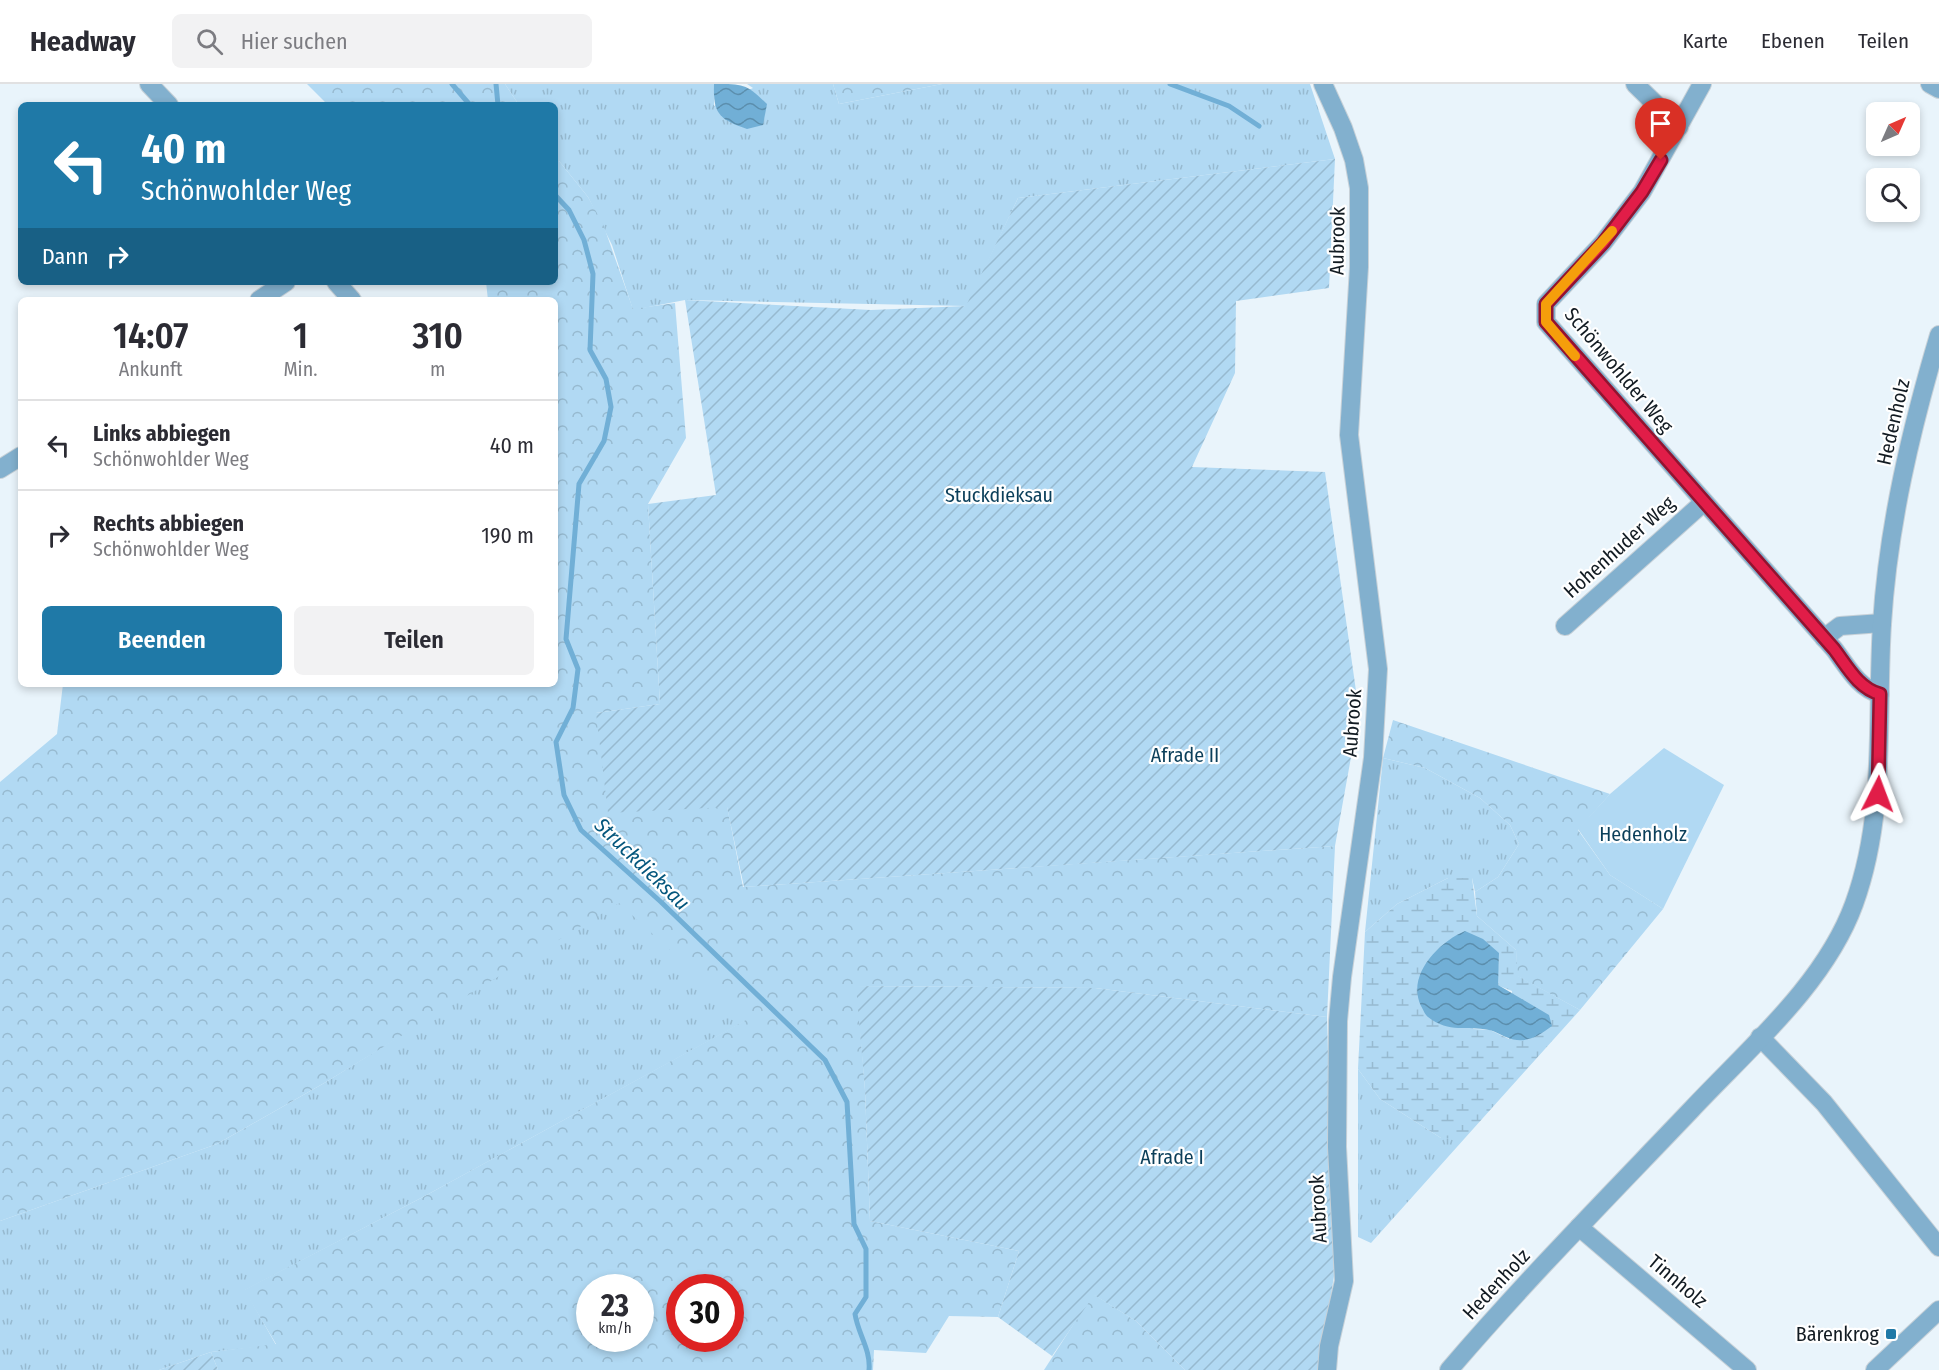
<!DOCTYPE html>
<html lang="de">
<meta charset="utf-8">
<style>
:root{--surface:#fff;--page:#f2f2f3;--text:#2b2b33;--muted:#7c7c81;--line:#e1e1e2;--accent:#1f79a7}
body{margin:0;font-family:"Fira Sans Condensed",sans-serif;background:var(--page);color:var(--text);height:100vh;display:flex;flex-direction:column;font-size:22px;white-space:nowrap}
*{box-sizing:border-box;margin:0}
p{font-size:20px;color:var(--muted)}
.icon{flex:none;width:33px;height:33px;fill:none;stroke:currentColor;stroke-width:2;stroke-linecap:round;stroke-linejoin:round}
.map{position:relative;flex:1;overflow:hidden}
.panel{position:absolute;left:18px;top:213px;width:540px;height:390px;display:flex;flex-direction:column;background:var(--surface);border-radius:9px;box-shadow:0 3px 9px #0003}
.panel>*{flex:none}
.top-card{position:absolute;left:18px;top:18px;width:540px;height:183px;border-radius:9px;box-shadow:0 3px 9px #0003;background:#1f79a7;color:#fff;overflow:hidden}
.needle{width:39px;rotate:45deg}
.fabs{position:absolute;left:1866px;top:18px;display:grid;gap:12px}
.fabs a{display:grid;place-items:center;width:54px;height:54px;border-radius:9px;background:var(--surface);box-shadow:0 3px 9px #0003;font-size:30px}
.speed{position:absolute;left:576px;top:1190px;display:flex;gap:12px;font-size:30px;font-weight:700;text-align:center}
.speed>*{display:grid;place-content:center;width:78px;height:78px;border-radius:50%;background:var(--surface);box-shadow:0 3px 9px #0003;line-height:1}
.speed small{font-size:15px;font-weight:400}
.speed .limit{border:9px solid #d22;background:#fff;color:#111}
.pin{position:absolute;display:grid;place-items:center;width:51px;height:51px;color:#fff;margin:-62px -26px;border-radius:50% 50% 50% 0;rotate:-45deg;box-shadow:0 0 6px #0007}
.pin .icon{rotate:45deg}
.me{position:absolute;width:66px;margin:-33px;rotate:3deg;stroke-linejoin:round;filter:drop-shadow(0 0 4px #0008)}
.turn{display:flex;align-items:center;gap:21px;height:126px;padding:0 24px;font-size:27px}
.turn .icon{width:78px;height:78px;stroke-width:2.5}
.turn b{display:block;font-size:42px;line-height:51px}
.then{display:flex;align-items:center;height:57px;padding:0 24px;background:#0003;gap:12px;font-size:22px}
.eta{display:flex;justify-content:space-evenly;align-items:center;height:102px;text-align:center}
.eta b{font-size:36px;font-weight:600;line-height:42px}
.button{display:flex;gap:12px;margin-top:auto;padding:12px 24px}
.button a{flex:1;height:69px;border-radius:9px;background:var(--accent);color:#fff;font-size:24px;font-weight:600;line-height:69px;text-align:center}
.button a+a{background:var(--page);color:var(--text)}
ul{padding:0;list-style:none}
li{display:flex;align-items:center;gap:18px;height:90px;padding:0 24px;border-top:2px solid var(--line)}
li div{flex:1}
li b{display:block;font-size:22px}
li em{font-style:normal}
header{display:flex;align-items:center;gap:36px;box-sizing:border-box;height:84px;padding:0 30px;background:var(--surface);border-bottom:2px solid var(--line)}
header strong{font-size:28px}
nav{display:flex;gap:33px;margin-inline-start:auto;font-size:21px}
.search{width:420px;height:54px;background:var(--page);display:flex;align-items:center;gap:15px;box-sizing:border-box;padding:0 21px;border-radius:9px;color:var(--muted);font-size:22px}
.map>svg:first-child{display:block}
.grass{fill:url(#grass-tufts)}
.forest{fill:url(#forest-crowns);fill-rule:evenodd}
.wetland{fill:url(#wetland-marsh);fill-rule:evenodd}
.park{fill:#b1d9f3}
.garden{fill:url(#garden-furrows)}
.water{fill:url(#water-waves)}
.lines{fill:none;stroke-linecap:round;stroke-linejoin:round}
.stream{stroke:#71afd6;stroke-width:5}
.street-casing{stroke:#c7d1d8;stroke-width:20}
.street{stroke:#82b0ce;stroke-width:18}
.route-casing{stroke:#92132f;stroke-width:15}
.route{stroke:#e11d48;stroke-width:10}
.slow{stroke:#f59e0b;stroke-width:10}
.poi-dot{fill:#1f79a7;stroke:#fff;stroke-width:2}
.labels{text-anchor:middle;stroke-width:4.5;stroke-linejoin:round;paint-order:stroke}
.street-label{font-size:20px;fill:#121b22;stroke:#fff}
.park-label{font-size:20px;fill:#0b3f5a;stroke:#fff}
.poi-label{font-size:20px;fill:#121b22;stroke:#fff;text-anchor:end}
.water-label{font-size:21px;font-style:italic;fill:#05577d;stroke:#fff}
</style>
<header>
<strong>Headway</strong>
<div class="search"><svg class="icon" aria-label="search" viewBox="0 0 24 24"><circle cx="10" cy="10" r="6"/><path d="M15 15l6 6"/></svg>Hier suchen</div>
<nav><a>Karte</a><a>Ebenen</a><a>Teilen</a></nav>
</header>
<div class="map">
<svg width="1939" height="1286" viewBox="0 0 1939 1286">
<defs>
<pattern id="grass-tufts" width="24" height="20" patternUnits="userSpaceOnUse" patternTransform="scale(1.5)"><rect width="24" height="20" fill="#b1d9f3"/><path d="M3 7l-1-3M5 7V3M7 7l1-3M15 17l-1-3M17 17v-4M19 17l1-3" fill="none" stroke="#97bad0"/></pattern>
<pattern id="forest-crowns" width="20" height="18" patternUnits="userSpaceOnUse" patternTransform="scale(1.5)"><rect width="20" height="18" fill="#b1d9f3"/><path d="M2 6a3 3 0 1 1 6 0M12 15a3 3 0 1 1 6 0" fill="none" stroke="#97bad0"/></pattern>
<pattern id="wetland-marsh" width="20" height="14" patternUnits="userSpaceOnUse" patternTransform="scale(1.5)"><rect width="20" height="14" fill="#b1d9f3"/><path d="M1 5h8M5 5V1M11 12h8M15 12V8" fill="none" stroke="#97bad0"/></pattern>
<pattern id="garden-furrows" width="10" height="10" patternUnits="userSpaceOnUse" patternTransform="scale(1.5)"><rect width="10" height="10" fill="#b1d9f3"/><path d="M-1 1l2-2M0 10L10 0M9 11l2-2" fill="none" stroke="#97bad0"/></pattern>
<pattern id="water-waves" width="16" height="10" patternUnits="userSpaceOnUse" patternTransform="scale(1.5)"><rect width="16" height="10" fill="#71afd6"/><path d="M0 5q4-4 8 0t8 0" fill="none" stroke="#5b8ead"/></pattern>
</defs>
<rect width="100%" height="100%" fill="#e9f4fb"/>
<g class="grass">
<path d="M 505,0 L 714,0 L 714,22 L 753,4 L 747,0 L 833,0 L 839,20 L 942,0 L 1310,0 L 1335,75 L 1018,114 L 967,222 L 685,216 L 633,226 L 612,161 L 588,113 L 555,72 L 555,21 L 519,21 Z"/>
<path d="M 1383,674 L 1425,684 L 1480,714 L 1510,741 L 1519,760 L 1498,793 L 1475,808 L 1472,794 L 1448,794 L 1397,820 L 1365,848 Z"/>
<path d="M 627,811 L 747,936 L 423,1113 L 245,1206 L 276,1261 L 211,1268 L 159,1286 L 0,1286 L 0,1137 L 217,1060 L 326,998 Z"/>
<path d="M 1358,985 L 1380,1015 L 1441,1054 L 1465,1054 L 1371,1159 L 1358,1153 Z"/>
</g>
<g class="forest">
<path d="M 307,0 L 505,0 L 519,21 L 328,21 Z"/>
<path d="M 833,0 L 942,0 L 839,20 Z"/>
<path d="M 555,72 L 588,113 L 603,140 L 633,225 L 675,219 L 686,354 L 648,420 L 660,620 L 596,629 L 727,722 L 743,803 L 1335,762 L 1327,933 L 1095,904 L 857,902 L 865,1006 L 870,1137 L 1019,1167 L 998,1233 L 949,1232 L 926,1269 L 874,1266 L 873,1286 L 218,1286 L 211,1268 L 276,1260 L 244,1206 L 423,1113 L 746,936 L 619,819 L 326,998 L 217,1060 L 0,1137 L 0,698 L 57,650 L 63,600 L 555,600 L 555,216 L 488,216 L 486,198 L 555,198 ZM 590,1203 L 640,1203 L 640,1254 L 590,1254 ZM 680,1203 L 730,1203 L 730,1254 L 680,1254 Z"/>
<path d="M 1393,636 L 1610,710 L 1578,746 L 1610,791 L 1663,825 L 1580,926 L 1517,892 L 1516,866 L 1477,832 L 1475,808 L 1498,793 L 1519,760 L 1510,741 L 1480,714 L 1425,684 L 1383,674 Z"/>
<path d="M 1093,1210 L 1136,1237 L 1185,1286 L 1044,1286 Z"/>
</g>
<path class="wetland" d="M 1448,794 L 1472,794 L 1477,832 L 1516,866 L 1518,892 L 1580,926 L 1465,1054 L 1441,1054 L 1380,1015 L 1358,985 L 1365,848 L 1397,820 ZM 1499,869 L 1497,901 L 1512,907 L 1509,955 L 1490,946 L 1473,945 Z"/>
<path class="park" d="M 1664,664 L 1724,701 L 1663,825 L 1610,791 L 1578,745 L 1610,710 Z"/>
<g class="garden">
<path d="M 1335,75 L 1329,204 L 1236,217 L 1235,289 L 1192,383 L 1325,388 L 1357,614 L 1357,640 L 1335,762 L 744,803 L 727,723 L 608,729 L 596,629 L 660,620 L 648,420 L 716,411 L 685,216 L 871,226 L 966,222 L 1018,114 Z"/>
<path d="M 856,902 L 1095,904 L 1327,933 L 1334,1192 L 1321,1272 L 1323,1286 L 1185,1286 L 1136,1237 L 1094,1211 L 1052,1272 L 998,1233 L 1019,1167 L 870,1137 L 865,1006 Z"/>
<path d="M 211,1268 L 218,1286 L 159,1286 Z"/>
</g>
<g class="water">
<path d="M 714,0 C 745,0 746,0 767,20 L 763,41 L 747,45 C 719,35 713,30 714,0 Z"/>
<path d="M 1465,847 L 1483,855 L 1499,869 L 1498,901 L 1549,931 L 1552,942 C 1537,953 1524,961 1506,953 C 1501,951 1495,947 1489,946 C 1466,941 1450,950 1428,933 C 1425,931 1423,925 1421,922 C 1406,891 1439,858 1465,847 Z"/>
</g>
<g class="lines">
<g class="stream">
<path d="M 452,0 L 470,21"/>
<path d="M 496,0 L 498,21"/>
<path d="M 1170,0 L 1229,22 L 1259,42"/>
<path d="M 555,111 L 569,126 L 584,156 L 593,190 L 590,266 L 606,295 L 611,323 L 604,357 L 579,400 L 566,555 L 578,585 L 573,624 L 556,658 L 564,711 L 581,746 L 661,818 L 825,976 L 847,1018 L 854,1140 L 866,1165 L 866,1213 L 855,1230 C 858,1250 871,1266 869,1286"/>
</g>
<g class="street-casing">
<g id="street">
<path d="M 149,0 L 169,21"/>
<path d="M 1323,0 L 1343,44 L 1354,76 L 1359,104 L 1359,183 L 1349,351 L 1378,585 L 1373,674 L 1342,893 L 1338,937 L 1337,1063 L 1344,1197 L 1329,1262 L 1327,1286"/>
<path d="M 1635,0 L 1679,43"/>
<path d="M 1702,0 L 1642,108 L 1603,159 L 1546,220 L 1546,238 L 1834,565 C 1847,582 1858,604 1880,610"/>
<path d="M 1930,0 L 1939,5"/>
<path d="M 336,198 L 352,216"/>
<path d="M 259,216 L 286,198"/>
<path d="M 0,385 L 21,372"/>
<path d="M 1565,542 L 1704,418"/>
<path d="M 1824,554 L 1840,542 L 1882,539"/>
<path d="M 1760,953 L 1824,1019 L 1939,1163"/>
<path d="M 1579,1143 L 1747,1286"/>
<path d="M 1449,1286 C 1526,1196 1609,1112 1691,1026 C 1748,965 1825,900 1854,820 C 1887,729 1876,635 1882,540 C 1888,442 1911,345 1939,251"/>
<path d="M 1875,1286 L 1939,1226"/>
</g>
</g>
<use href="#street" class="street"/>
</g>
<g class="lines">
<g class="route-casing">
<path id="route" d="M 1661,76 L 1642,108 L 1603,159 L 1546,220 L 1546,238 L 1834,565 C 1847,582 1858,604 1880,610 L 1878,710"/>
</g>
<use href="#route" class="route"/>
<path class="slow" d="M 1575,272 L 1546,238 L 1546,220 L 1612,147"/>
</g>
<rect class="poi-dot" x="1885" y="1244" width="12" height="12" rx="3"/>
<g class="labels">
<g class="street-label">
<text transform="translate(1337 157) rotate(-89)" y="7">Aubrook</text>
<text transform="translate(1619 286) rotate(50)" y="7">Schönwohlder Weg</text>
<text transform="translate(1893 338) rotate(-77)" y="7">Hedenholz</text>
<text transform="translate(1619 463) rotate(-42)" y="7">Hohenhuder Weg</text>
<text transform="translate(1352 639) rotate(-86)" y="7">Aubrook</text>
<text transform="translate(1318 1125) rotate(-93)" y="7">Aubrook</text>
<text transform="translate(1678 1197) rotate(40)" y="7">Tinnholz</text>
<text transform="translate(1496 1200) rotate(-47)" y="7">Hedenholz</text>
</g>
<g class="park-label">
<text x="999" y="418">Stuckdieksau</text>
<text x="1185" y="678">Afrade II</text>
<text x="1643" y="757">Hedenholz</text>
<text x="1172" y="1080">Afrade I</text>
</g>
<g class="poi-label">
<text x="1879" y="1257">Bärenkrog</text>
</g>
<g class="water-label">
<text transform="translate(642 780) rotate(44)" y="7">Struckdieksau</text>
</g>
</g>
</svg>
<div class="fabs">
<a><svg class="needle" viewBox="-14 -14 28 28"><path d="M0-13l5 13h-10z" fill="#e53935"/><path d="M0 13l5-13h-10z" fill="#7c7c81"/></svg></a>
<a><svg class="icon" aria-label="search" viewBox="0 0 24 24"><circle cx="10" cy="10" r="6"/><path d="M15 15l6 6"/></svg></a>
</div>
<div class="speed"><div>23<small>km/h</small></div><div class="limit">30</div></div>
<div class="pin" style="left:1661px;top:76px;background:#d93025"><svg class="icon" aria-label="arrive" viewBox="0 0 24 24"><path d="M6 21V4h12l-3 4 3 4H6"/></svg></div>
<svg class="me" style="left:1878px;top:710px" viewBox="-20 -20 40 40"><path d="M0-17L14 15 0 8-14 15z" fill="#e11d48" stroke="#fff" stroke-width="4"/></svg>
<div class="top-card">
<div class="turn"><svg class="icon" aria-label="left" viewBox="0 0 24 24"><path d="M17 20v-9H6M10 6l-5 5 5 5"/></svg><div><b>40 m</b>Schönwohlder Weg</div></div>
<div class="then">Dann<svg class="icon" aria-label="right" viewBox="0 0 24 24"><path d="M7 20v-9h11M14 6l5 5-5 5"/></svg></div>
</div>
<section class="panel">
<div class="eta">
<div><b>14:07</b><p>Ankunft</p></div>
<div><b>1</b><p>Min.</p></div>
<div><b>310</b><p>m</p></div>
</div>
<ul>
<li><svg class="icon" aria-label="left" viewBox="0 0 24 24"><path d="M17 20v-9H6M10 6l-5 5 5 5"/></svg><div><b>Links abbiegen</b><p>Schönwohlder Weg</p></div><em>40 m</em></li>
<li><svg class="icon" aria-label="right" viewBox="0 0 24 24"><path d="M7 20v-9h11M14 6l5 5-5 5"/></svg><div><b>Rechts abbiegen</b><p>Schönwohlder Weg</p></div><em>190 m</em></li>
</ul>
<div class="button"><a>Beenden</a><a>Teilen</a></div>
</section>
</div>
